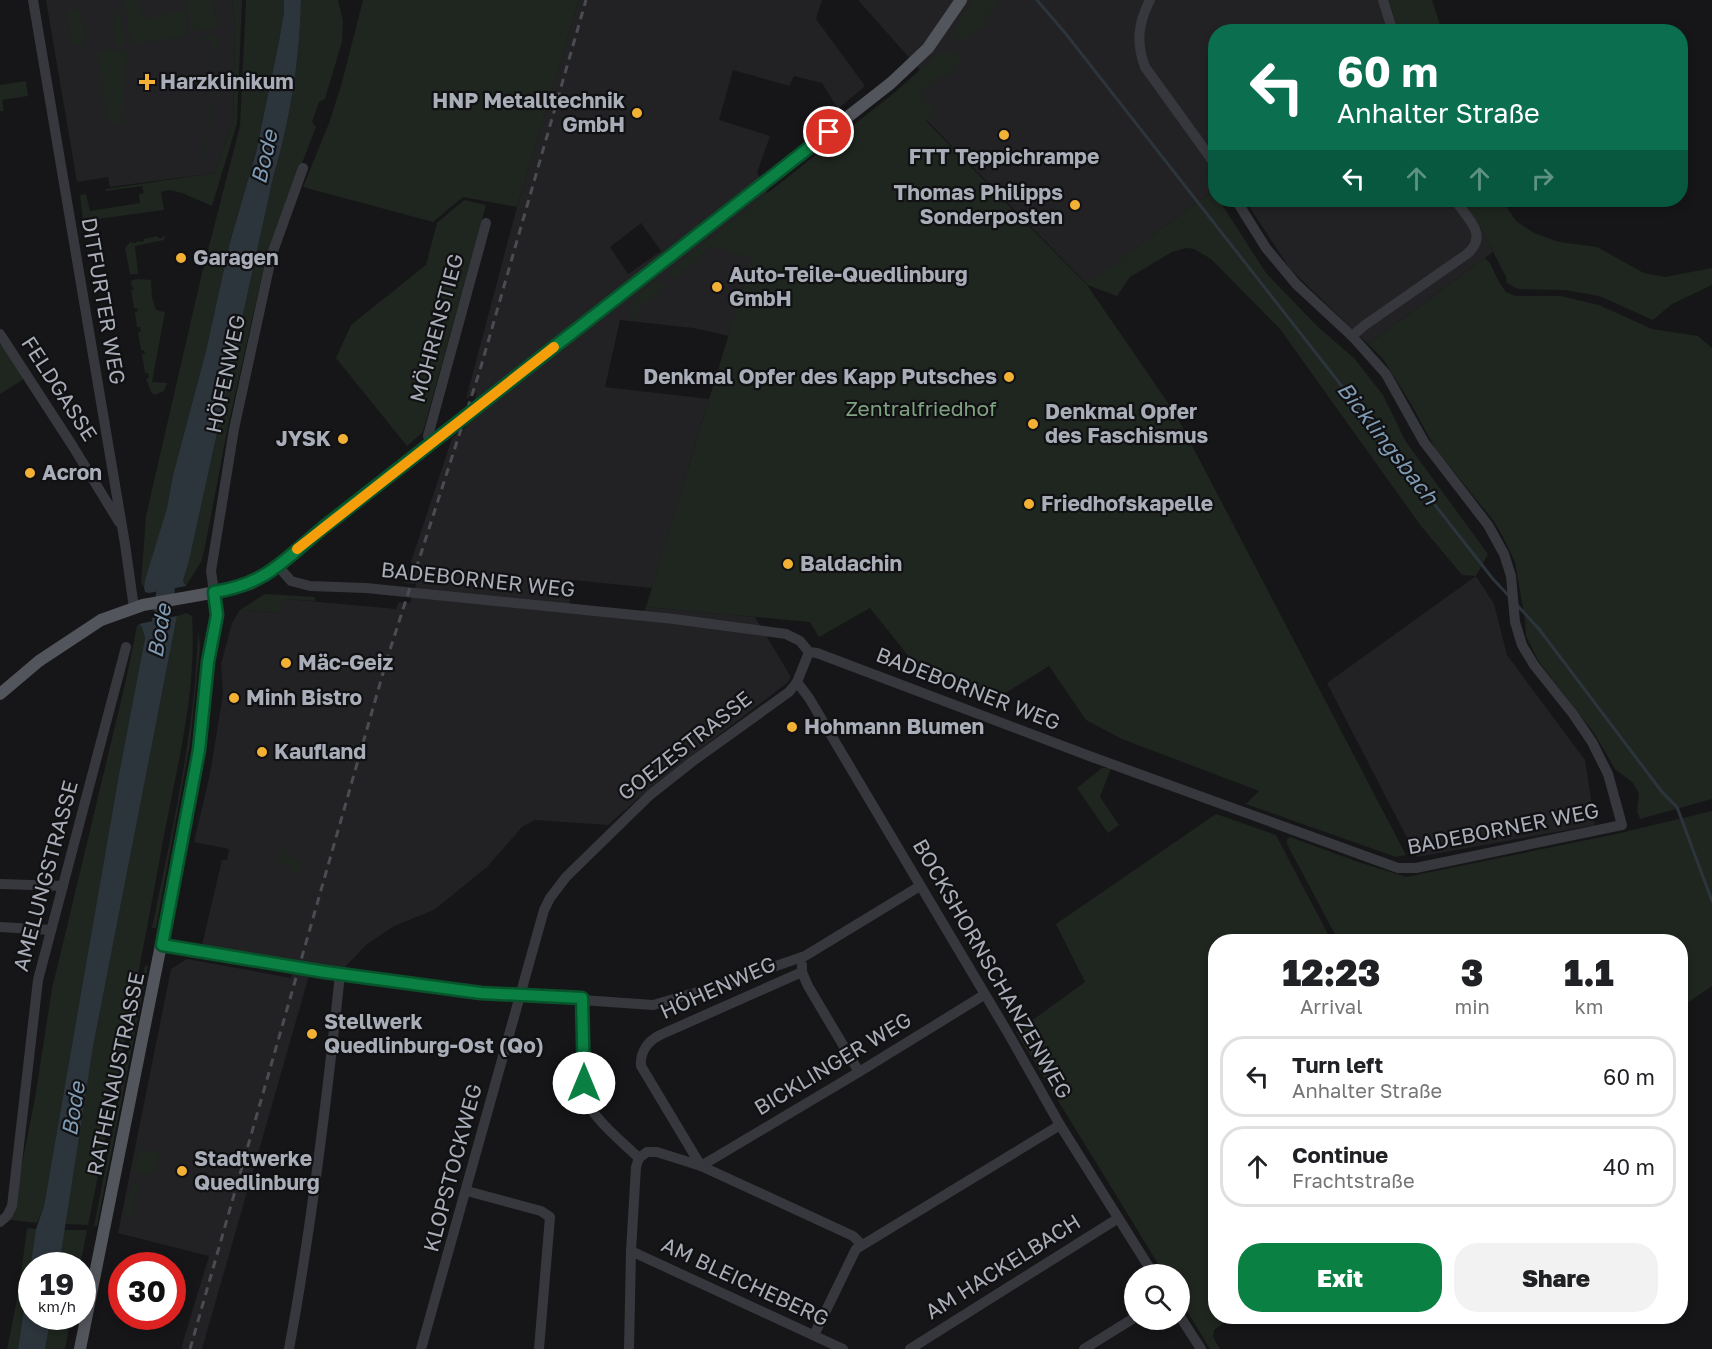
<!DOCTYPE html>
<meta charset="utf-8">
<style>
:root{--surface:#fff;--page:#f2f2f2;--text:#202124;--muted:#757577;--line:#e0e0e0;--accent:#0b8043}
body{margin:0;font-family:"Golos Text",sans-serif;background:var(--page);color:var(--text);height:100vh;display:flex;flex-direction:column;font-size:22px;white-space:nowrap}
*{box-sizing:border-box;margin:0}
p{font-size:20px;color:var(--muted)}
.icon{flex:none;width:33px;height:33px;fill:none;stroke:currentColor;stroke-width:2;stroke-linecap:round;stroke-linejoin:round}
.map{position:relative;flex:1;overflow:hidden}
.sheet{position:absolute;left:1208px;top:934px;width:480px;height:390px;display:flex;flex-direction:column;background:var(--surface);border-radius:24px;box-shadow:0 3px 9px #0003}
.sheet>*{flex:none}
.guide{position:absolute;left:1208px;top:24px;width:480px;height:183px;border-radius:24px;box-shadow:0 3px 9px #0003;background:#0b6e4f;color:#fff;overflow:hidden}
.controls{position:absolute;left:1124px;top:1264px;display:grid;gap:12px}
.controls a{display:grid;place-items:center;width:66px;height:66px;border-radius:50%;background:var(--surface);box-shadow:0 3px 9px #0003;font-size:30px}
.speed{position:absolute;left:18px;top:1252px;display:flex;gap:12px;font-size:30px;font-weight:700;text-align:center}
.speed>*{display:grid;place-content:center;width:78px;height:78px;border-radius:50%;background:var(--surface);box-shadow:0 3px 9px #0003;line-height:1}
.speed small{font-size:15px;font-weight:400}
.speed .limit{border:9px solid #d22;background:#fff;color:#111}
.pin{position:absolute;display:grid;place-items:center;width:51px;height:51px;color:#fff;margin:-26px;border:3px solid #fff;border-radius:50%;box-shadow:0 2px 6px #0007}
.me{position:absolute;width:66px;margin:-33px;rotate:0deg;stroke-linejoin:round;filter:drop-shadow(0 0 4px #0008)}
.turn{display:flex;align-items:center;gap:21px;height:126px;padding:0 30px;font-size:27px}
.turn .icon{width:78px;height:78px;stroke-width:2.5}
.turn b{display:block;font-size:42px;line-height:51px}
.lanes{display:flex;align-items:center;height:57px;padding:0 30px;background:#0003;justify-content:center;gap:30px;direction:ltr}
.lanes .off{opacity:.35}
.eta{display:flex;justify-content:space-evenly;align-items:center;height:102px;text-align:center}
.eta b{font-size:36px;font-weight:800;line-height:42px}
.cta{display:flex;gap:12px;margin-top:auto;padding:12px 30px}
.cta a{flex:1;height:69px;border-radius:24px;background:var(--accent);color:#fff;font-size:24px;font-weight:800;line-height:69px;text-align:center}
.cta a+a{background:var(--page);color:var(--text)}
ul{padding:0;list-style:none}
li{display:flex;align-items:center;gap:18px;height:81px;margin:0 12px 9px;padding:0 18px;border:3px solid var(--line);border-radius:24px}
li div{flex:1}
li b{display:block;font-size:22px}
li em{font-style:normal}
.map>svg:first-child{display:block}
.built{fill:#222225;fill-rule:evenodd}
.green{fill:#1e261f}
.water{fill:#2c353c}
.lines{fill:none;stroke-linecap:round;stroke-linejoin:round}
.stream{stroke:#2c353c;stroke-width:3}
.river{stroke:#2c353c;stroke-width:18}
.minor{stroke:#37383d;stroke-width:10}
.major{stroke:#53555c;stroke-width:12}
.rail{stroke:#4a4c52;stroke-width:3;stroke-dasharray:8 6;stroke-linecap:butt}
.route-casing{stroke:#07532c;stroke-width:15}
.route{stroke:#0b8043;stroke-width:10}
.slow{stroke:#f59e0b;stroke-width:10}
.poi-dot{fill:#f2b134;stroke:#111113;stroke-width:2}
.labels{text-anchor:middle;stroke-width:4.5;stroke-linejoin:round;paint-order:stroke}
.poi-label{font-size:21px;font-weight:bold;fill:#a8adb8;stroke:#111113;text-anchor:start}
.street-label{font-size:21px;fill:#a8adb8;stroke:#111113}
.park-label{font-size:21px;fill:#7fa381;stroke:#111113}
.water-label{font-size:22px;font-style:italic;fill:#7f9bb3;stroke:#111113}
</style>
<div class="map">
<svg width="1712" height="1349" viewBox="0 0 1712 1349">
<rect width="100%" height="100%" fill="#161618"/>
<g class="built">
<path d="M 46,0 L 232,0 L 235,24 L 233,122 L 215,173 L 110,187 L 108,177 L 77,182 Z"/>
<path d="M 579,0 L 822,0 L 816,19 L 865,86 L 838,109 L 822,83 L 794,76 L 789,86 L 733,70 L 719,120 L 770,136 L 757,173 L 770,198 L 729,336 L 693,328 L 620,320 L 605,387 L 709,399 L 652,588 L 573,580 L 569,606 L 643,613 L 646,607 L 755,617 L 791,677 L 787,683 L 655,784 L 608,825 L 535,820 L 522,827 L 487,867 L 434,910 L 394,926 L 366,945 L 344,968 L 312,965 L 202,1349 L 181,1349 L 209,1256 L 118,1233 L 171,969 L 187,959 L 291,978 L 295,964 L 202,945 L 222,860 L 227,860 L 229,849 L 194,842 L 210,774 L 223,694 L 221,664 L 232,623 L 240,610 L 278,612 L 279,605 L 286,599 L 396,609 L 399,602 L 410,603 L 416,584 L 404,583 L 452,438 L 466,427 L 477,392 L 466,399 L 517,207 ZM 641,223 L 661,251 L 628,274 L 610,247 Z"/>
<path d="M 858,0 L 1389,0 L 1398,31 L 1215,32 L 1215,189 L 1087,284 L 901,94 L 898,89 L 920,70 Z"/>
<path d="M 1245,200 L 1462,200 L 1481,227 L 1493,252 L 1368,344 L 1290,269 Z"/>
<path d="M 1476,576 L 1494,604 L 1507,655 L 1585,760 L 1595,825 L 1417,857 L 1327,683 Z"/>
</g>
<g class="green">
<path d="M 124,0 L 139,0 L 143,19 L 183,11 L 188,36 L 131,44 Z"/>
<path d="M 186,0 L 213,0 L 217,28 L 191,32 Z"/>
<path d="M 232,0 L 242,0 L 237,123 L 212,206 L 182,193 L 170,190 L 161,192 L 164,210 L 83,221 L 80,195 L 86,194 L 90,211 L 140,203 L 139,194 L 144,193 L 142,186 L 106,191 L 106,189 L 215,173 L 233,122 L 235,24 Z"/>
<path d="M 246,0 L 284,0 L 284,12 L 279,41 L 256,151 L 230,242 L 206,351 L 173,475 L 167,508 L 144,587 L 141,583 L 146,516 L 202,273 L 240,126 Z"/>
<path d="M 301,0 L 338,0 L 343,21 L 342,42 L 325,99 L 319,102 L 312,122 L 316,127 L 267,253 L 228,426 L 205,547 L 201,562 L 186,586 L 183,581 L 189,561 L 273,178 C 290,121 300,59 301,0 Z"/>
<path d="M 363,0 L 579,0 L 517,207 L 463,197 L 433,222 L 303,187 L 329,123 L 341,86 Z"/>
<path d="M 973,0 L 997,0 L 998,11 L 994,8 L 983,19 L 986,23 L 962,43 L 952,34 Z"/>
<path d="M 1389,0 L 1432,0 L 1442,31 L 1398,31 Z"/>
<path d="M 73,9 L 80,10 L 85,43 L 72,45 L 67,10 Z"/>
<path d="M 119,12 L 126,45 L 114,45 L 116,42 L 115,30 L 113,30 L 112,25 L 114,24 L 113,18 L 116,17 L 116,13 Z"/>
<path d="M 218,34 L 206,159 L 200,165 L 199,162 L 204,159 L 214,49 L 211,40 L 204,43 L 200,38 Z"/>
<path d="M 105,49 L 127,50 L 121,125 L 117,125 L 117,122 L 108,123 L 97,51 Z"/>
<path d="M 938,53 L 949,53 L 960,57 L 961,62 L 947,76 L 941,75 L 920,95 L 936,111 L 926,121 L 1086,284 L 1214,190 L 1215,200 L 1219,200 L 1266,273 L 1318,327 L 1354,358 L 1383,395 L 1406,442 L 1488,554 L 1476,576 L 1462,575 L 1421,526 L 1280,329 L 1211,259 L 1194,249 L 1186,248 L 1172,252 L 1130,277 L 1117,296 L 1087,285 L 1175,413 L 1406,855 L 1396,857 L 1246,804 L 1259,791 L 1122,739 L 1086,720 L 1049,666 L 1004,694 L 966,685 L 918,668 L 870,608 L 819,637 L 810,622 L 646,607 L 752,258 L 712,246 L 673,279 L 671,275 L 672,269 L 904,85 Z"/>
<path d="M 26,81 L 28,96 L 2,100 L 4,111 L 0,111 L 0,85 Z"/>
<path d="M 464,200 L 486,205 L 423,432 L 407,446 L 336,358 L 351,325 L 426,265 L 437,223 Z"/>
<path d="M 1462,200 L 1502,200 L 1516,221 L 1534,233 L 1559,242 L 1597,247 L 1644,273 L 1665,277 L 1712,268 L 1712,285 L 1672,304 L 1653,320 L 1599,296 L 1565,290 L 1518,289 L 1507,283 L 1506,277 L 1481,228 Z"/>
<path d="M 165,235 L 164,240 L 135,246 L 138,274 L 130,274 L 125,248 L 131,241 L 132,243 L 136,243 L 138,240 L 139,242 L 144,241 L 144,239 L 158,236 L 158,238 L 162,238 Z"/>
<path d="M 1485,258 L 1490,263 L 1499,282 L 1506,292 L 1515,296 L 1561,296 L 1599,305 L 1652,329 L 1698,336 L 1712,348 L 1712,799 L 1640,819 L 1637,812 L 1639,794 L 1633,783 L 1615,769 L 1594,733 L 1539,662 L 1526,636 L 1525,620 L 1515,562 L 1503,537 L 1493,520 L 1436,450 L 1410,402 L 1383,359 L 1368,344 Z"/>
<path d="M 138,279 L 151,280 L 152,298 L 156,310 L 165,312 L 152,382 L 167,383 L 164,391 L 155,395 L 151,392 L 146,379 L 149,377 L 148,373 L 145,373 L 142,354 L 145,354 L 144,350 L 141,350 L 138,332 L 141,331 L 140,327 L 137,327 L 135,312 L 138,311 L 137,308 L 134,308 L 131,290 L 134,289 L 130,283 L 132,283 L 132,280 Z"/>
<path d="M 656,281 L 666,285 L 639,308 L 636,319 L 630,318 L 633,299 Z"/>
<path d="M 1,344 L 24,379 L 0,394 L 0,345 Z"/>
<path d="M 265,594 L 315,597 L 315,601 L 286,599 L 279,605 L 279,612 L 240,610 Z"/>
<path d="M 186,613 L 192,616 C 197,693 177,766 163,841 C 140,969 114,1097 88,1225 L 65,1224 L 93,1047 L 177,616 Z"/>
<path d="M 139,624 L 142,627 L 145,638 L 119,774 L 44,1206 L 37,1223 L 11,1220 L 35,1098 L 52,989 L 126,680 L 137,626 Z"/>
<path d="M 198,628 L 200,648 L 190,744 L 156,928 L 152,928 C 172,829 196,729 198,628 Z"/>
<path d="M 1102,768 L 1111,768 L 1100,797 L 1119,825 L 1108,833 L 1077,788 Z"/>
<path d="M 1712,811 L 1712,986 L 1680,1008 L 1680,942 L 1339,942 L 1287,844 L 1287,839 L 1290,837 L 1358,862 L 1406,877 L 1616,834 Z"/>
<path d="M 1216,814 L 1276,835 L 1332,942 L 1215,942 L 1215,1317 L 1232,1317 L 1214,1330 L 1213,1337 L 1220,1349 L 1210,1349 L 1179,1298 L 1179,1275 L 1165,1275 L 1016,1032 L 1085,982 L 1056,924 Z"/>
<path d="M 282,844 C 285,855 292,860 304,862 L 299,874 L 291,871 L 291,865 L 283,862 L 282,866 L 277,861 Z"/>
<path d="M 145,965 L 148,966 L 97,1226 L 94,1226 Z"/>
<path d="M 139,1148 L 159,1153 L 154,1175 L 134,1170 Z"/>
<path d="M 132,1183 L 139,1185 L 130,1217 L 124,1215 Z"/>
<path d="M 27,1228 L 36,1229 L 18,1349 L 7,1349 L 19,1290 Z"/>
<path d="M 64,1230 L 87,1230 L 80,1266 L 59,1266 Z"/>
<path d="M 51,1317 L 71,1317 L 65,1349 L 45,1349 Z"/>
</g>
<g class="water">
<path d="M 284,0 L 301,0 C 300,59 290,121 273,178 L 189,561 L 183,581 L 186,586 L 149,593 L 145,592 L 144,587 L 146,577 L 167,508 L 173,475 L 206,351 L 230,242 L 256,152 L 279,41 L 284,12 Z"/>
<path d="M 177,616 L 93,1047 L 59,1266 L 32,1266 L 32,1317 L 51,1317 L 45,1349 L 18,1349 L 36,1229 L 44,1206 L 119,774 L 145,638 L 142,627 L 139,624 Z"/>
</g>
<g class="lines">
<g class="stream">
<path d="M 1037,0 L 1066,34 L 1493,579 L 1509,596"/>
<path d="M 1517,605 L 1539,629 L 1662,792 L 1677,807 L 1712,901"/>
</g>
<path class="river" d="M 158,641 L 169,568"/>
<g class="minor">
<path d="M 33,0 L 125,544 L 134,608"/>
<path d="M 1150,0 C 1138,23 1136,43 1145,67 L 1215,164"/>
<path d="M 1383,0 L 1393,32"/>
<path d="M 0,334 L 72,445 L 119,522"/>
<path d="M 1352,336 L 1365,325 L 1467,254 C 1489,235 1468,219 1455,200"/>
<path d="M 431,444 L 428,436 L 486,223"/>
<path d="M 278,566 L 291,581 L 310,586 L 366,588 L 674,619 L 786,634 L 800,641 L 809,652 L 817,653 L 1092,757 L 1398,868 L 1416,868 L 1622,825 L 1608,774 L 1592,742 L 1573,714 L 1534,665 L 1522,645 L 1515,622 L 1511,576 L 1504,554 L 1488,525 L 1424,442 L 1386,374 L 1352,336 L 1296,284 L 1266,248 L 1236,200"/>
<path d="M 214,592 L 211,571 L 234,429 L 272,254 L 303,168"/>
<path d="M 797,682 L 809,698 L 1008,1033 L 1060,1125 L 1154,1275"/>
<path d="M 0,884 L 63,886"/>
<path d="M 0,927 L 51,930"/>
<path d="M 162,945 L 325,972 L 481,993 L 653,1005 L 715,987 L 805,956 L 920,886"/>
<path d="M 802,965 L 802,972 L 808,986 L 859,1072"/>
<path d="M 802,972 L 660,1035 C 648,1041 640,1052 641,1066 L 701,1166 L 859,1072 L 984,995"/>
<path d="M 582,998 C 582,1023 584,1048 585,1072 C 585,1082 582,1090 586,1100 C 595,1120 622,1142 639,1158"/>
<path d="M 639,1158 L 647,1152 L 657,1152 L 701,1166 L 853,1236 L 862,1245"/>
<path d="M 467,1191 L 541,1211 L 550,1217 L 539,1349"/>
<path d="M 0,1222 L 7,1216 L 12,1206 L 38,980 L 126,647"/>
<path d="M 631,1251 L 843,1349"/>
<path d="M 1179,1315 L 1201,1349"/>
<path d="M 814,1335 L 856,1249 L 1060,1125"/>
<path d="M 289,1349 C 312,1225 327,1099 340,974"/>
<path d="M 421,1349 L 544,910 L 550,898 L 566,877 L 650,795 L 693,761 L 789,692 L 797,682 L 809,652"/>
<path d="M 629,1349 L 631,1251 L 636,1167 L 639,1158"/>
<path d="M 910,1349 L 1117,1219"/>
<path d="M 1084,1349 L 1134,1318"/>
</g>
<g class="major">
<path d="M 0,694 L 39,661 L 101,620 L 143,605 L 228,590 L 250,584 L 268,574 L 324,527 L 891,83 L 928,48 L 961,0"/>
<path d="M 80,1349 L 196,770 L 208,662 L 217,615 L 214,592"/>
</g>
<path class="rail" d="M 190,1349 L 387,659 L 480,370 L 586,0"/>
</g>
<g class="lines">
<g class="route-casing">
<path id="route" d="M 584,1083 L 582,998 L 481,993 L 325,972 L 162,945 L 199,750 L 208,662 L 217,615 L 214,592 C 267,584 285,559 324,527 L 829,132"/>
</g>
<use href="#route" class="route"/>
<path class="slow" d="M 297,549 L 554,347"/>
</g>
<g class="poi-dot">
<path d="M144 73h6v6h6v6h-6v6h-6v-6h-6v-6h6z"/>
<circle cx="637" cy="113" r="6"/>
<circle cx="1004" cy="135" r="6"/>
<circle cx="1075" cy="205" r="6"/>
<circle cx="181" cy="258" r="6"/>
<circle cx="717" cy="287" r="6"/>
<circle cx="1009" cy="377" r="6"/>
<circle cx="1033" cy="424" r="6"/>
<circle cx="343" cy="439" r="6"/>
<circle cx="30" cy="473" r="6"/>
<circle cx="1029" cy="504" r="6"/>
<circle cx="788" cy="564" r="6"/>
<circle cx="286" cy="663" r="6"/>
<circle cx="234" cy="698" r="6"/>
<circle cx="792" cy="727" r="6"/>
<circle cx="262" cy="752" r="6"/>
<circle cx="312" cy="1034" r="6"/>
<circle cx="182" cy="1171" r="6"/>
</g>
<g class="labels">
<g class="poi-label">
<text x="160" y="89">Harzklinikum</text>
<text x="625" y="108" text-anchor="end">HNP Metalltechnik<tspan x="625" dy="24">GmbH</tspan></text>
<text x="1004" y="164" text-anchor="middle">FTT Teppichrampe</text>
<text x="1063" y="200" text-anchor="end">Thomas Philipps<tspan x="1063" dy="24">Sonderposten</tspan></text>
<text x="193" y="265">Garagen</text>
<text x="729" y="282">Auto-Teile-Quedlinburg<tspan x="729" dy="24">GmbH</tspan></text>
<text x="997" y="384" text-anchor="end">Denkmal Opfer des Kapp Putsches</text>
<text x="1045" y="419">Denkmal Opfer<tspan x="1045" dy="24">des Faschismus</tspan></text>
<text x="331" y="446" text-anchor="end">JYSK</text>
<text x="42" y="480">Acron</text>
<text x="1041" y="511">Friedhofskapelle</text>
<text x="800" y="571">Baldachin</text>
<text x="298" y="670">Mäc-Geiz</text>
<text x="246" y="705">Minh Bistro</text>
<text x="804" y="734">Hohmann Blumen</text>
<text x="274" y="759">Kaufland</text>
<text x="324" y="1029">Stellwerk<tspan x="324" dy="24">Quedlinburg-Ost (Qo)</tspan></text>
<text x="194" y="1166">Stadtwerke<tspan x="194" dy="24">Quedlinburg</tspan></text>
</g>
<g class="street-label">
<text transform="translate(103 301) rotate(80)" y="7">DITFURTER WEG</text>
<text transform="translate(437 328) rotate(-75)" y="7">MÖHRENSTIEG</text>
<text transform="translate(226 374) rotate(-78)" y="7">HÖFENWEG</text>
<text transform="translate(59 389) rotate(57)" y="7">FELDGASSE</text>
<text transform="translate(478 580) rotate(6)" y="7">BADEBORNER WEG</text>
<text transform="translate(968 689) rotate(21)" y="7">BADEBORNER WEG</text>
<text transform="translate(685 746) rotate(-38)" y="7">GOEZESTRASSE</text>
<text transform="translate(1503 829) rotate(-11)" y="7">BADEBORNER WEG</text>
<text transform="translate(46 876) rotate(-75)" y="7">AMELUNGSTRASSE</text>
<text transform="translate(992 969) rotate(60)" y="7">BOCKSHORNSCHANZENWEG</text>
<text transform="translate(718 988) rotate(-24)" y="7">HÖHENWEG</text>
<text transform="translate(833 1064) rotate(-31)" y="7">BICKLINGER WEG</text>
<text transform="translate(116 1074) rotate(-78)" y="7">RATHENAUSTRASSE</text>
<text transform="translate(453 1168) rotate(-75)" y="7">KLOPSTOCKWEG</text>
<text transform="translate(1003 1267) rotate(-32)" y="7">AM HACKELBACH</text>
<text transform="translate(745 1282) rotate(25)" y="7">AM BLEICHEBERG</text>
</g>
<g class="park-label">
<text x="921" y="416">Zentralfriedhof</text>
</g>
<g class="water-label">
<text transform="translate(264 157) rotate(-77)" y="8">Bode</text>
<text transform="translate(1388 443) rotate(52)" y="8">Bicklingsbach</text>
<text transform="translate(159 631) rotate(-80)" y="8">Bode</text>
<text transform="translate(73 1109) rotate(-81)" y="8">Bode</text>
</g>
</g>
</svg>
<div class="controls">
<a><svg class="icon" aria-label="search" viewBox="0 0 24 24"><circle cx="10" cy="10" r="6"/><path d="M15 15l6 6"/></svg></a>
</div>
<div class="speed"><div>19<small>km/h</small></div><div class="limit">30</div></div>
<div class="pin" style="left:829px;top:132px;background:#d93025"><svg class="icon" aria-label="arrive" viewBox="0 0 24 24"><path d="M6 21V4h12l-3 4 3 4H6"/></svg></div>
<svg class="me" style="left:584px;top:1083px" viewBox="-20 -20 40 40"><circle r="19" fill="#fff"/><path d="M0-13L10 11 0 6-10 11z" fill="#0b8043"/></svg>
<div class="guide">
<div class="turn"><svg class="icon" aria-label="left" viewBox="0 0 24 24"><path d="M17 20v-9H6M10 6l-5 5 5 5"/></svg><div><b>60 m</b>Anhalter Straße</div></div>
<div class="lanes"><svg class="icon" aria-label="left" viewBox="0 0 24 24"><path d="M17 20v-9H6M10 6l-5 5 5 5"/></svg><svg class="icon off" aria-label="ahead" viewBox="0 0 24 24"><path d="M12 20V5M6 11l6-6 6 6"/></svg><svg class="icon off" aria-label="ahead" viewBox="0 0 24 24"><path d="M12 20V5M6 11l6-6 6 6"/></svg><svg class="icon off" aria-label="right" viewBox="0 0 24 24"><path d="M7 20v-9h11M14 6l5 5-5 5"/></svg></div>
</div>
<section class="sheet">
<div class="eta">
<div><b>12:23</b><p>Arrival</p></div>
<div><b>3</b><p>min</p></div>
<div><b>1.1</b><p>km</p></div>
</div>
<ul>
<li><svg class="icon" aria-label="left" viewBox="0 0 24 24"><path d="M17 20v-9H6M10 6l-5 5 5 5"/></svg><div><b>Turn left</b><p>Anhalter Straße</p></div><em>60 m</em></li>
<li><svg class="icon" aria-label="ahead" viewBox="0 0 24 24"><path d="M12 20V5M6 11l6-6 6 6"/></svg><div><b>Continue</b><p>Frachtstraße</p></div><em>40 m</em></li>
</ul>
<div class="cta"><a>Exit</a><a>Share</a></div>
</section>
</div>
